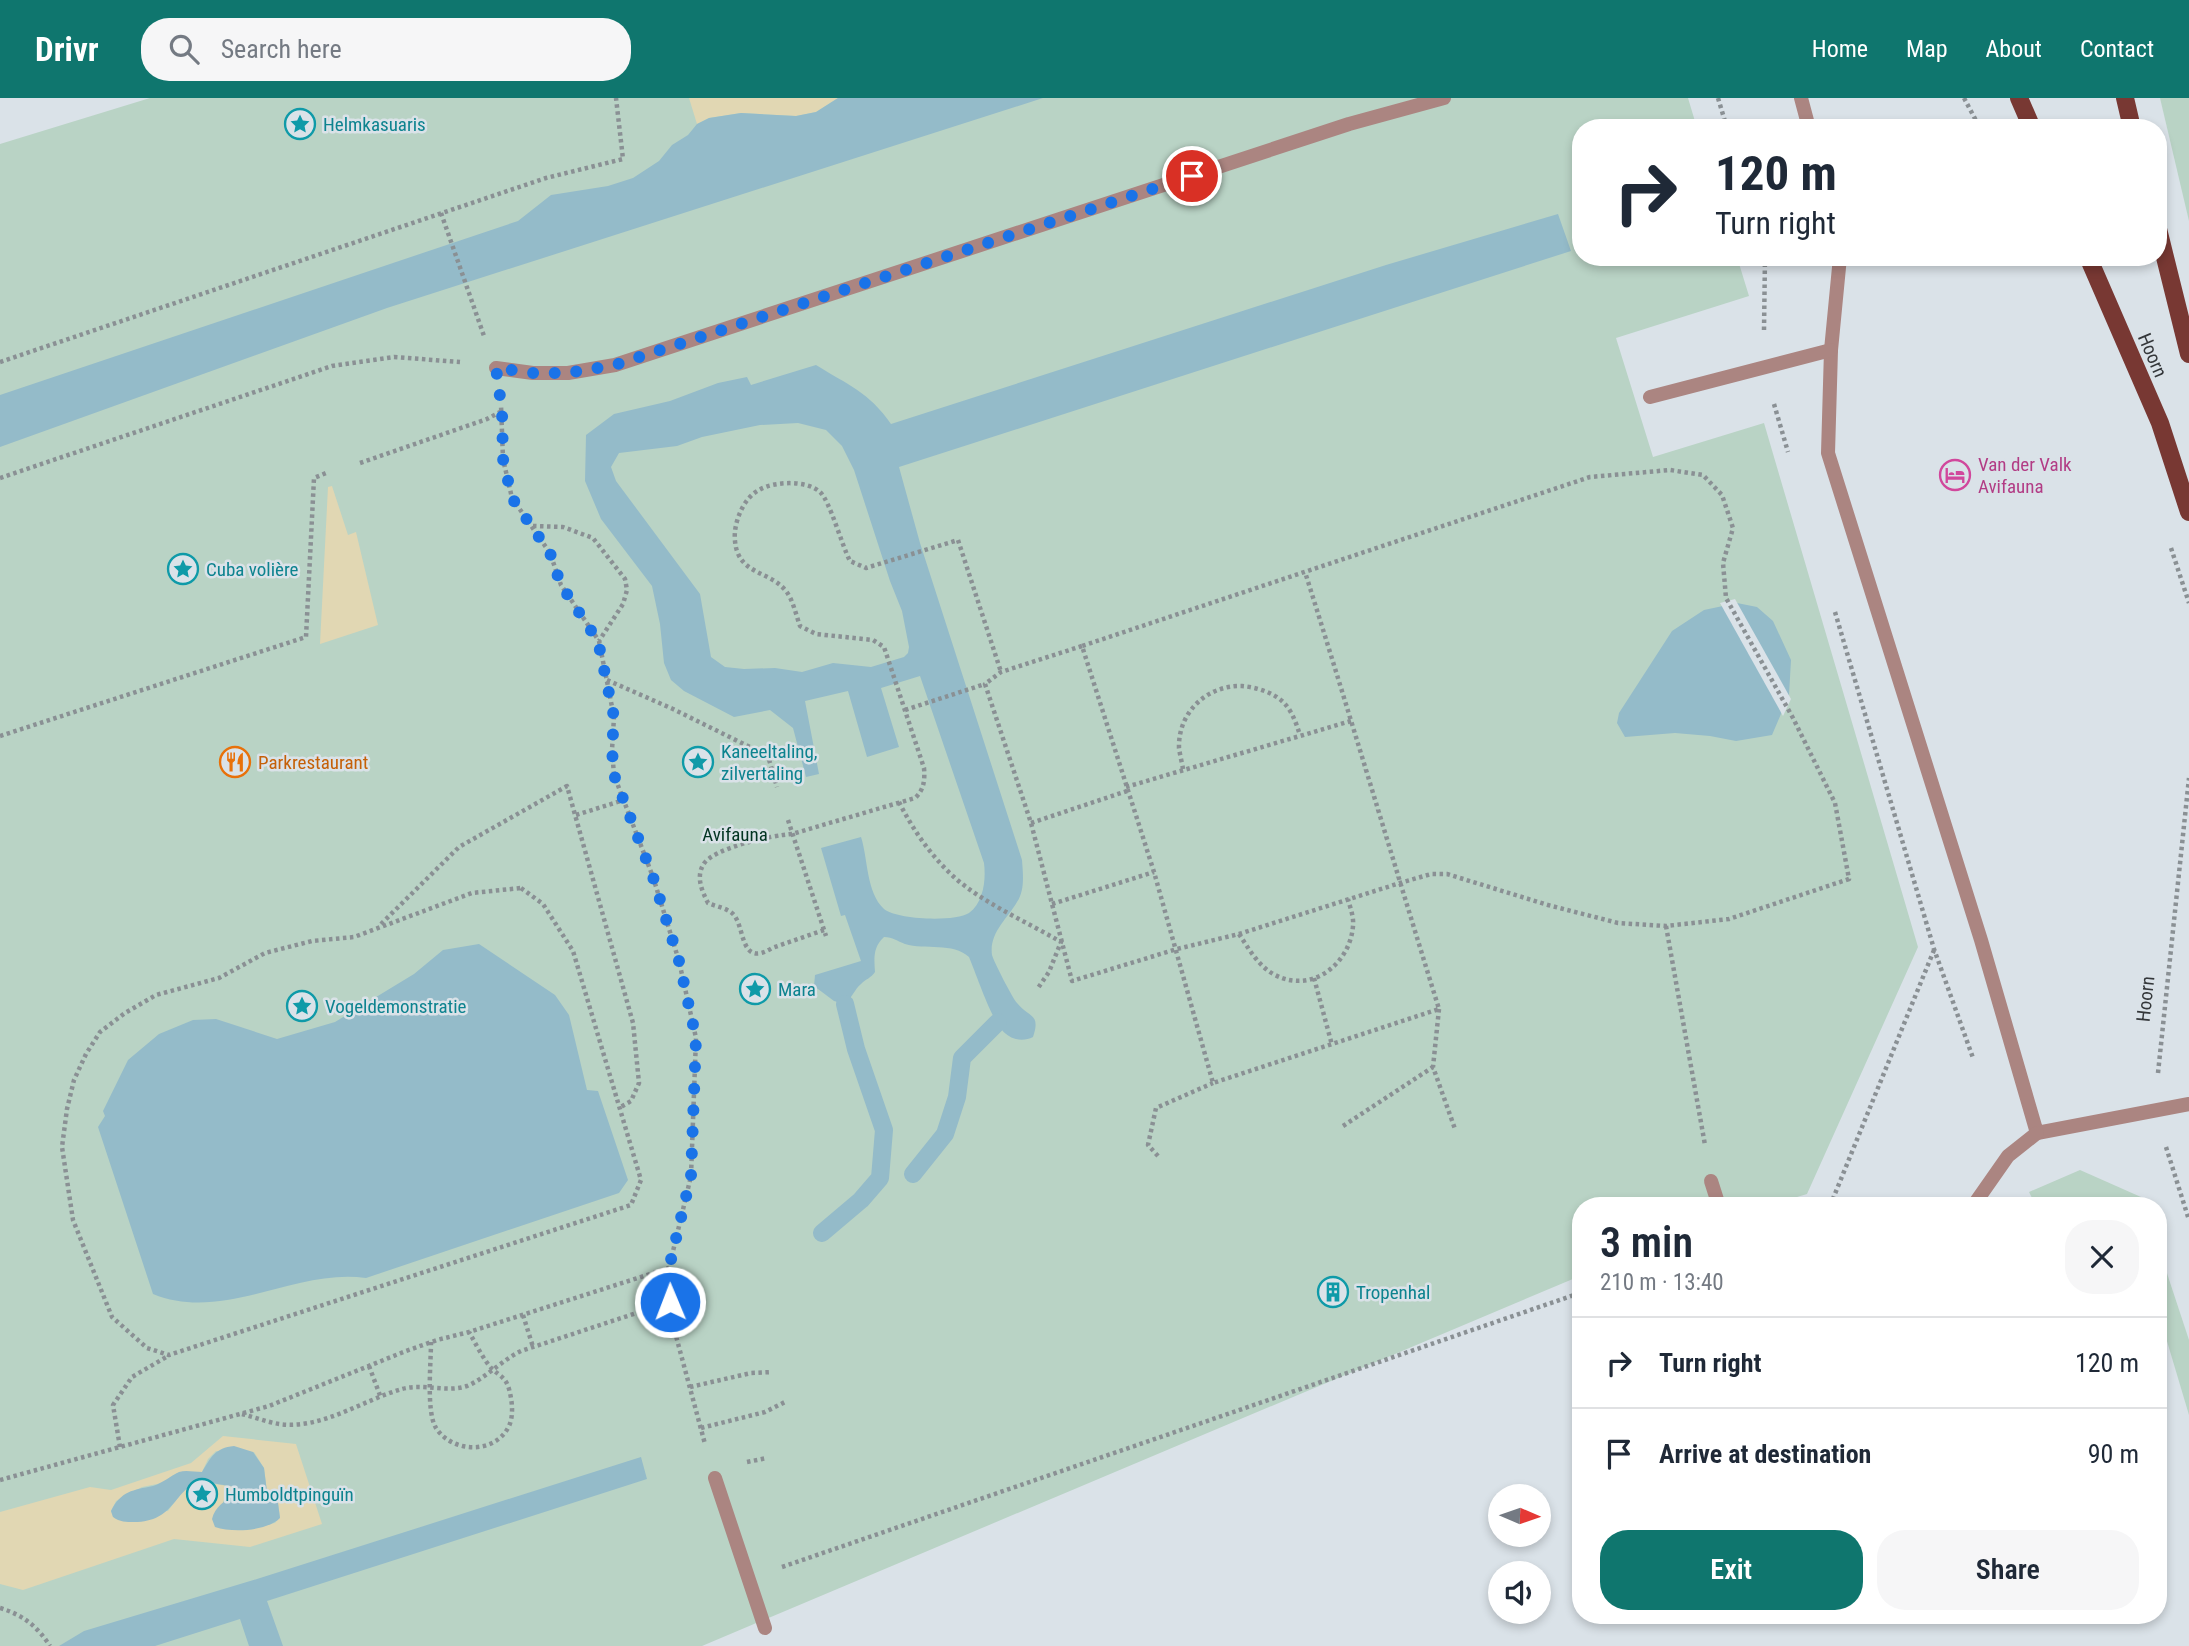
<!DOCTYPE html>
<meta charset="utf-8">
<style>
:root{--surface:#fff;--page:#f6f6f7;--text:#1f2937;--muted:#747a83;--line:#e0e1e3;--accent:#0f766e}
body{margin:0;font-family:"Roboto Condensed",sans-serif;background:var(--page);color:var(--text);height:100vh;display:flex;flex-direction:column;font-size:26px;white-space:nowrap}
*{box-sizing:border-box;margin:0}
p{font-size:23px;color:var(--muted)}
.icon{flex:none;width:38px;height:38px;fill:none;stroke:currentColor;stroke-width:2;stroke-linecap:round;stroke-linejoin:round}
.map{position:relative;flex:1;overflow:hidden}
.drawer{position:absolute;left:1572px;top:1099px;width:595px;height:427px;display:flex;flex-direction:column;background:var(--surface);border-radius:28px;box-shadow:0 4px 10px #0003}
.drawer>*{flex:none}
.banner{position:absolute;left:1572px;top:21px;width:595px;height:147px;border-radius:28px;box-shadow:0 4px 10px #0003;background:#fff;color:var(--text);overflow:hidden}
.needle{width:46px;rotate:92deg}
.fabs{position:absolute;left:1488px;top:1386px;display:grid;gap:14px}
.fabs a{display:grid;place-items:center;width:63px;height:63px;border-radius:50%;background:var(--surface);box-shadow:0 4px 10px #0003;font-size:35px}
.pin{position:absolute;display:grid;place-items:center;width:60px;height:60px;color:#fff;margin:-30px;border:4px solid #fff;border-radius:50%;box-shadow:0 2px 7px #0007}
.me{position:absolute;width:77px;margin:-38px;rotate:359deg;stroke-linejoin:round;filter:drop-shadow(0 0 5px #0008)}
.turn{display:flex;align-items:center;gap:24px;height:147px;padding:0 28px;font-size:32px}
.turn .icon{width:91px;height:91px;stroke-width:2.5}
.turn b{display:block;font-size:49px;line-height:60px}
.round{display:grid;place-items:center;flex:none;width:74px;height:74px;border-radius:28px;background:var(--page)}
.headline{display:flex;align-items:center;justify-content:space-between;height:119px;padding:0 28px}
h1{font-size:42px;font-weight:600;line-height:52px}
.action{display:flex;gap:14px;margin-top:auto;padding:14px 28px}
.action a{flex:1;height:80px;border-radius:28px;background:var(--accent);color:#fff;font-size:28px;font-weight:600;line-height:80px;text-align:center}
.action a+a{background:var(--page);color:var(--text)}
ul{padding:0;list-style:none}
li{display:flex;align-items:center;gap:21px;height:91px;padding:0 28px;border-top:2px solid var(--line)}
li div{flex:1}
li b{display:block;font-size:26px}
li em{font-style:normal}
header{display:flex;align-items:center;gap:42px;box-sizing:border-box;height:98px;padding:0 35px;background:var(--accent);color:#fff}
header strong{font-size:33px}
nav{display:flex;gap:38px;margin-inline-start:auto;font-size:24px}
.search{width:490px;height:63px;background:var(--page);display:flex;align-items:center;gap:18px;box-sizing:border-box;padding:0 24px;border-radius:28px;color:var(--muted);font-size:26px}
.map>svg:first-child{display:block}
.green{fill:#b9d3c5}
.sand{fill:#e1d7b3;fill-rule:evenodd}
.water{fill:#94bbc9;fill-rule:evenodd}
.pier{fill:#dae2e8}
.lines{fill:none;stroke-linecap:round;stroke-linejoin:round}
.stream{stroke:#94bbc9;stroke-width:18}
.path{stroke:#8a9094;stroke-width:4.5;stroke-dasharray:3.5 3.5;stroke-linecap:butt}
.service{stroke:#ab8581;stroke-width:14}
.primary{stroke:#783833;stroke-width:18}
.route{stroke:#1a73e8;stroke-width:12;stroke-dasharray:0 21.6}
.labels{text-anchor:middle;stroke-width:5;stroke-linejoin:round;paint-order:stroke}
.culture-label{font-size:19px;fill:#0d838f;stroke:#dae2e8;text-anchor:start}
.street-label{font-size:19px;fill:#34373a;stroke:#dae2e8}
.hotel-label{font-size:19px;fill:#b23c85;stroke:#dae2e8;text-anchor:start}
.food-label{font-size:19px;fill:#c56008;stroke:#dae2e8;text-anchor:start}
.park-label{font-size:19px;fill:#023422;stroke:#dae2e8}
</style>
<header>
<strong>Drivr</strong>
<div class="search"><svg class="icon" aria-label="search" viewBox="0 0 24 24"><circle cx="10" cy="10" r="6"/><path d="M15 15l6 6"/></svg>Search here</div>
<nav><a>Home</a><a>Map</a><a>About</a><a>Contact</a></nav>
</header>
<div class="map">
<svg width="2189" height="1548" viewBox="0 0 2189 1548">
<rect width="100%" height="100%" fill="#dae2e8"/>
<g class="green">
<path d="M 150,0 L 1688,0 L 1697,30 L 1580,30 L 1580,159 L 1737,159 L 1749,198 L 1616,240 L 1653,359 L 1764,325 L 1918,849 L 1807,1096 L 1767,1108 L 1580,1108 L 1580,1178 L 702,1548 L 0,1548 L 0,46 Z"/>
<path d="M 2160,0 L 2189,0 L 2189,123 Z"/>
<path d="M 2080,1072 L 2141,1099 L 2144,1108 L 2036,1108 L 2029,1094 Z"/>
<path d="M 2158,1148 L 2189,1242 L 2189,1317 L 2158,1213 Z"/>
</g>
<g class="sand">
<path d="M 689,0 L 838,0 L 816,14 L 796,18 L 741,15 L 709,20 L 697,26 Z"/>
<path d="M 332,388 L 348,437 L 356,434 L 378,527 L 320,546 L 328,389 Z"/>
<path d="M 223,1338 L 296,1346 L 322,1426 L 250,1449 L 174,1441 L 23,1492 L 0,1486 L 0,1414 L 90,1389 L 111,1392 L 191,1365 ZM 216,1353 L 254,1354 L 264,1370 L 267,1394 L 278,1405 L 280,1419 L 275,1425 L 240,1432 L 223,1403 L 235,1397 L 235,1389 L 214,1386 L 204,1380 L 183,1393 L 168,1413 L 113,1419 L 111,1413 L 116,1403 L 142,1389 L 162,1385 L 177,1375 L 202,1374 L 208,1361 Z"/>
</g>
<g class="water">
<path d="M 838,0 L 1043,0 L 387,210 L 0,349 L 0,297 L 518,123 L 551,97 L 608,88 L 633,80 L 659,63 L 672,47 L 688,37 L 697,26 L 709,20 L 741,15 L 796,18 L 816,14 Z"/>
<path d="M 1558,116 L 1571,153 L 899,369 L 920,445 L 1022,762 C 1023,776 1025,792 1017,804 C 1007,821 989,835 992,857 C 993,862 1013,901 1017,905 C 1029,920 1041,915 1033,939 C 1023,944 1010,942 1002,932 C 990,918 977,878 969,859 C 953,844 925,852 905,846 C 897,843 893,839 884,839 C 873,849 874,860 875,874 C 871,880 866,881 861,886 C 854,892 852,900 845,906 L 834,903 L 814,888 L 815,877 L 861,863 L 845,817 L 841,818 L 821,750 L 861,739 C 868,760 866,794 884,811 C 898,822 955,824 969,815 C 984,804 986,781 984,765 L 920,578 L 881,590 L 899,649 L 867,659 L 848,593 L 805,603 L 819,676 L 806,679 L 793,630 L 770,612 L 734,619 L 684,593 L 671,582 L 664,565 L 660,526 L 652,488 L 601,421 L 585,383 L 586,337 L 614,316 L 670,303 L 718,285 L 747,279 L 751,287 L 816,267 C 848,287 869,294 891,326 L 1386,167 ZM 798,325 L 826,332 L 842,348 L 854,372 L 890,483 L 902,513 L 909,549 L 908,555 L 904,559 L 871,569 L 833,565 L 802,574 L 775,570 L 744,571 L 725,569 L 711,559 L 700,496 L 616,383 L 611,369 L 619,355 L 677,348 L 702,339 L 760,327 Z"/>
<path d="M 1737,505 L 1757,509 L 1773,523 L 1791,562 L 1789,597 L 1772,637 L 1736,643 L 1710,638 L 1675,635 L 1625,639 L 1617,625 L 1619,615 L 1672,533 L 1704,512 Z"/>
<path d="M 479,846 L 555,897 L 569,917 L 587,992 L 598,993 L 628,1082 L 619,1095 L 366,1180 C 295,1170 224,1225 153,1196 L 98,1029 L 105,1018 L 103,1013 L 128,962 L 159,936 L 193,922 L 216,921 L 277,941 L 335,924 L 414,876 L 443,852 Z"/>
<path d="M 234,1348 L 253,1354 L 264,1370 L 267,1394 L 278,1405 L 280,1420 C 267,1433 233,1435 215,1429 L 212,1421 C 215,1409 224,1403 235,1397 L 235,1389 L 206,1384 L 204,1380 C 172,1392 176,1424 134,1424 C 126,1424 120,1424 113,1419 L 111,1413 C 121,1393 133,1392 153,1388 C 163,1385 170,1378 179,1374 C 186,1372 194,1374 202,1374 C 211,1359 215,1350 234,1348 Z"/>
<path d="M 641,1359 L 647,1381 L 267,1503 L 283,1548 L 249,1548 L 240,1521 L 155,1548 L 59,1548 L 84,1533 L 257,1481 Z"/>
</g>
<path class="pier" d="M 1735,501 L 1791,601 L 1783,618 L 1720,505 Z"/>
<g class="lines">
<g class="stream">
<path d="M 913,1076 L 945,1036 L 957,999 L 962,960 L 998,924"/>
<path d="M 822,1135 L 861,1102 L 880,1080 L 884,1032 L 856,951 L 845,906"/>
</g>
<g class="path">
<path d="M 1718,0 L 1727,30"/>
<path d="M 1964,0 L 1980,30"/>
<path d="M 441,115 L 484,238"/>
<path d="M 1764,232 L 1765,159"/>
<path d="M 0,264 L 546,80 L 623,61 L 616,0"/>
<path d="M 1774,306 L 1788,354"/>
<path d="M 360,365 L 487,321 L 502,313"/>
<path d="M 0,380 L 332,268 L 394,259 L 460,264"/>
<path d="M 533,428 L 563,429 L 593,440 L 625,481 L 627,492 L 623,506 L 599,543"/>
<path d="M 2171,450 L 2189,505"/>
<path d="M 1835,514 L 1934,851 L 1973,960"/>
<path d="M 1082,548 L 1001,574 L 985,586 L 1031,725 L 1072,883 L 1177,851 L 1239,836 L 1400,785 L 1431,776 L 1447,776 L 1548,807 L 1618,825 L 1666,828 L 1729,821 L 1849,781 L 1835,705 L 1793,620 L 1726,500 L 1723,465 L 1733,430 L 1722,397 L 1703,377 L 1670,372 L 1590,379 L 1082,548 L 1154,774 L 1213,985 L 1439,911 C 1394,766 1351,620 1305,474"/>
<path d="M 607,582 L 673,611 L 768,658 L 777,689"/>
<path d="M 905,612 L 985,586"/>
<path d="M 0,638 L 306,539 L 314,380 L 326,375"/>
<path d="M 1183,671 C 1182,665 1180,657 1179,650 C 1178,614 1207,587 1242,588 C 1255,589 1272,594 1282,603 C 1292,612 1296,625 1300,637"/>
<path d="M 1126,689 L 1351,623"/>
<path d="M 899,704 C 913,732 931,758 954,779 C 983,805 1027,824 1061,844 L 1049,874 L 1038,890"/>
<path d="M 576,717 L 624,702"/>
<path d="M 788,722 L 826,838"/>
<path d="M 1031,725 L 1127,693"/>
<path d="M 521,790 L 543,806 L 573,853 L 641,1082 L 631,1107 L 169,1257 L 147,1250 L 112,1219 L 73,1122 L 62,1049 L 67,1011 L 74,982 L 86,956 L 100,934 L 125,915 L 156,897 L 219,880 L 265,855 L 312,843 L 354,839 L 472,795 Z"/>
<path d="M 1052,806 L 1154,774"/>
<path d="M 381,826 L 459,749 L 567,688 L 633,925 L 639,985 L 631,1003 L 619,1010"/>
<path d="M 1666,828 L 1705,1047"/>
<path d="M 824,832 L 772,850 C 740,870 745,830 734,817 C 728,810 717,809 708,805 C 702,793 696,780 703,767 C 712,750 773,737 792,736 L 915,700 C 924,692 925,682 924,670 L 884,549 L 873,542 L 816,536 L 800,528 C 796,517 793,502 786,493 C 769,472 738,477 735,443 C 733,426 743,400 759,392 C 774,383 807,382 820,394 C 830,403 842,448 850,463 L 866,470 L 958,442 L 1001,574"/>
<path d="M 1239,836 C 1249,851 1258,868 1275,877 C 1312,896 1350,866 1353,828 C 1354,819 1350,809 1348,801"/>
<path d="M 1314,880 L 1332,947"/>
<path d="M 1439,911 L 1433,969 L 1455,1031"/>
<path d="M 2158,975 L 2189,680"/>
<path d="M 1343,1028 L 1433,969"/>
<path d="M 2166,1049 L 2189,1122"/>
<path d="M 1158,1058 L 1148,1047 L 1156,1010 L 1213,985"/>
<path d="M 1830,1108 L 1934,852"/>
<path d="M 669,1170 L 669,1212 L 705,1346"/>
<path d="M 523,1217 L 533,1249"/>
<path d="M 431,1244 C 431,1265 426,1314 436,1330 C 452,1355 495,1357 509,1328 C 514,1317 512,1302 509,1291 C 506,1280 500,1278 492,1271 C 483,1261 476,1246 469,1234"/>
<path d="M 369,1268 L 381,1300"/>
<path d="M 690,1289 L 751,1275 L 772,1274"/>
<path d="M 242,1316 C 254,1319 267,1324 279,1326 C 321,1332 363,1302 402,1291 C 423,1285 446,1295 467,1288 C 486,1280 502,1262 521,1253 L 670,1204"/>
<path d="M 701,1330 L 765,1314 L 785,1304"/>
<path d="M 120,1349 L 113,1307 L 132,1279 L 168,1258"/>
<path d="M 747,1364 L 767,1360"/>
<path d="M 0,1382 L 269,1308 L 406,1253 L 437,1242 L 469,1234 L 669,1170 L 691,1078 L 696,940 L 679,863 L 653,779 L 614,677 L 612,652 L 614,619 L 599,543 L 561,487 L 550,455 L 512,400 L 503,361 L 501,307"/>
<path d="M 782,1469 L 1580,1195"/>
<path d="M 0,1510 C 23,1517 37,1528 50,1548"/>
</g>
<g class="service">
<path d="M 1801,0 L 1809,30"/>
<path d="M 1840,159 L 1831,252 L 1828,355 L 1981,842 L 2037,1035 L 2189,1006"/>
<path d="M 496,270 L 533,275 L 568,275 L 615,267 L 1349,26 L 1444,0"/>
<path d="M 1650,299 L 1831,252"/>
<path d="M 1711,1083 L 1719,1108"/>
<path d="M 1973,1108 L 2008,1058 L 2037,1035"/>
<path d="M 715,1380 L 765,1530"/>
</g>
<g class="primary">
<path d="M 2019,0 L 2032,30"/>
<path d="M 2125,0 L 2132,30"/>
<path d="M 2158,131 L 2189,256"/>
<path d="M 2088,159 L 2160,325 L 2189,414"/>
</g>
</g>
<g class="lines">
<path class="route" d="M 670,1204 L 669,1170 L 691,1078 L 696,940 L 679,863 L 653,779 L 614,677 L 612,652 L 614,619 L 598,543 L 561,487 L 550,455 L 512,400 L 503,361 L 502,313 L 496,270 L 533,275 L 568,275 L 615,267 L 1192,78"/>
</g>
<defs>
<g id="sight-ring" transform="scale(1.575)"><circle r="9.5" fill="#dae2e8" stroke="#0f9aa8" stroke-width="1.5"/><path d="M0-6L1.8-2.2L6-1.7L2.9 1.2L3.7 5.4L0 3.3L-3.7 5.4L-2.9 1.2L-6-1.7L-1.8-2.2Z" fill="#0f9aa8"/></g>
<g id="hotel-ring" transform="scale(1.575)"><circle r="9.5" fill="#dae2e8" stroke="#d1479c" stroke-width="1.5"/><path d="M-6-4.5h1.5V1H6V5H4.5V3h-9V5H-6ZM-4 0a1.8 1.8 0 1 1 3.6 0ZM.5 0V-2.5h3Q6-2.5 6 0Z" fill="#d1479c"/></g>
<g id="restaurant-ring" transform="scale(1.575)"><circle r="9.5" fill="#dae2e8" stroke="#e8710a" stroke-width="1.5"/><path d="M-5-6h1v4h1v-4h1v4h1v-4h1v5L-1.5 .5V6h-2V.5L-5-1ZM5-6V6H3V1.5H1.5Q1.5-4 5-6Z" fill="#e8710a"/></g>
<g id="building-ring" transform="scale(1.575)"><circle r="9.5" fill="#dae2e8" stroke="#0f9aa8" stroke-width="1.5"/><path d="M-4-6H4V6H1V3H-1V6H-4ZM-2.5-4.3h1.7v1.8h-1.7ZM.8-4.3h1.7v1.8H.8ZM-2.5-1h1.7V.8h-1.7ZM.8-1h1.7V.8H.8Z" fill="#0f9aa8"/></g>
</defs>
<g fill-rule="evenodd">
<use href="#sight-ring" x="300" y="26"/>
<use href="#hotel-ring" x="1955" y="377"/>
<use href="#sight-ring" x="183" y="471"/>
<use href="#restaurant-ring" x="235" y="664"/>
<use href="#sight-ring" x="698" y="664"/>
<use href="#sight-ring" x="755" y="891"/>
<use href="#sight-ring" x="302" y="908"/>
<use href="#building-ring" x="1333" y="1194"/>
<use href="#sight-ring" x="202" y="1396"/>
</g>
<g class="labels">
<g class="culture-label">
<text x="323" y="33">Helmkasuaris</text>
<text x="206" y="478">Cuba volière</text>
<text x="721" y="660">Kaneeltaling,<tspan x="721" dy="22">zilvertaling</tspan></text>
<text x="778" y="898">Mara</text>
<text x="325" y="915">Vogeldemonstratie</text>
<text x="1356" y="1201">Tropenhal</text>
<text x="225" y="1403">Humboldtpinguïn</text>
</g>
<g class="street-label">
<text transform="translate(2153 257) rotate(67)" y="7">Hoorn</text>
<text transform="translate(2145 901) rotate(-84)" y="7">Hoorn</text>
</g>
<g class="hotel-label">
<text x="1978" y="373">Van der Valk<tspan x="1978" dy="22">Avifauna</tspan></text>
</g>
<g class="food-label">
<text x="258" y="671">Parkrestaurant</text>
</g>
<g class="park-label">
<text x="735" y="743">Avifauna</text>
</g>
</g>
</svg>
<div class="fabs">
<a><svg class="needle" viewBox="-14 -14 28 28"><path d="M0-13l5 13h-10z" fill="#e53935"/><path d="M0 13l5-13h-10z" fill="#747a83"/></svg></a>
<a><svg class="icon" aria-label="sound" viewBox="0 0 24 24"><path d="M4 9h4l5-4v14l-5-4H4zM17 9q2 3 0 6"/></svg></a>
</div>
<div class="pin" style="left:1192px;top:78px;background:#d93025"><svg class="icon" aria-label="arrive" viewBox="0 0 24 24"><path d="M6 21V4h12l-3 4 3 4H6"/></svg></div>
<svg class="me" style="left:670px;top:1204px" viewBox="-20 -20 40 40"><circle r="17" fill="#1a73e8" stroke="#fff" stroke-width="3"/><path d="M0-11L8 9 0 5-8 9z" fill="#fff"/></svg>
<div class="banner">
<div class="turn"><svg class="icon" aria-label="right" viewBox="0 0 24 24"><path d="M7 20v-9h11M14 6l5 5-5 5"/></svg><div><b>120 m</b>Turn right</div></div>
</div>
<section class="drawer">
<div class="headline"><div><h1>3 min</h1><p>210 m · 13:40</p></div><a class="round"><svg class="icon" aria-label="close" viewBox="0 0 24 24"><path d="M6 6l12 12M18 6L6 18"/></svg></a></div>
<ul>
<li><svg class="icon" aria-label="right" viewBox="0 0 24 24"><path d="M7 20v-9h11M14 6l5 5-5 5"/></svg><div><b>Turn right</b></div><em>120 m</em></li>
<li><svg class="icon" aria-label="arrive" viewBox="0 0 24 24"><path d="M6 21V4h12l-3 4 3 4H6"/></svg><div><b>Arrive at destination</b></div><em>90 m</em></li>
</ul>
<div class="action"><a>Exit</a><a>Share</a></div>
</section>
</div>
